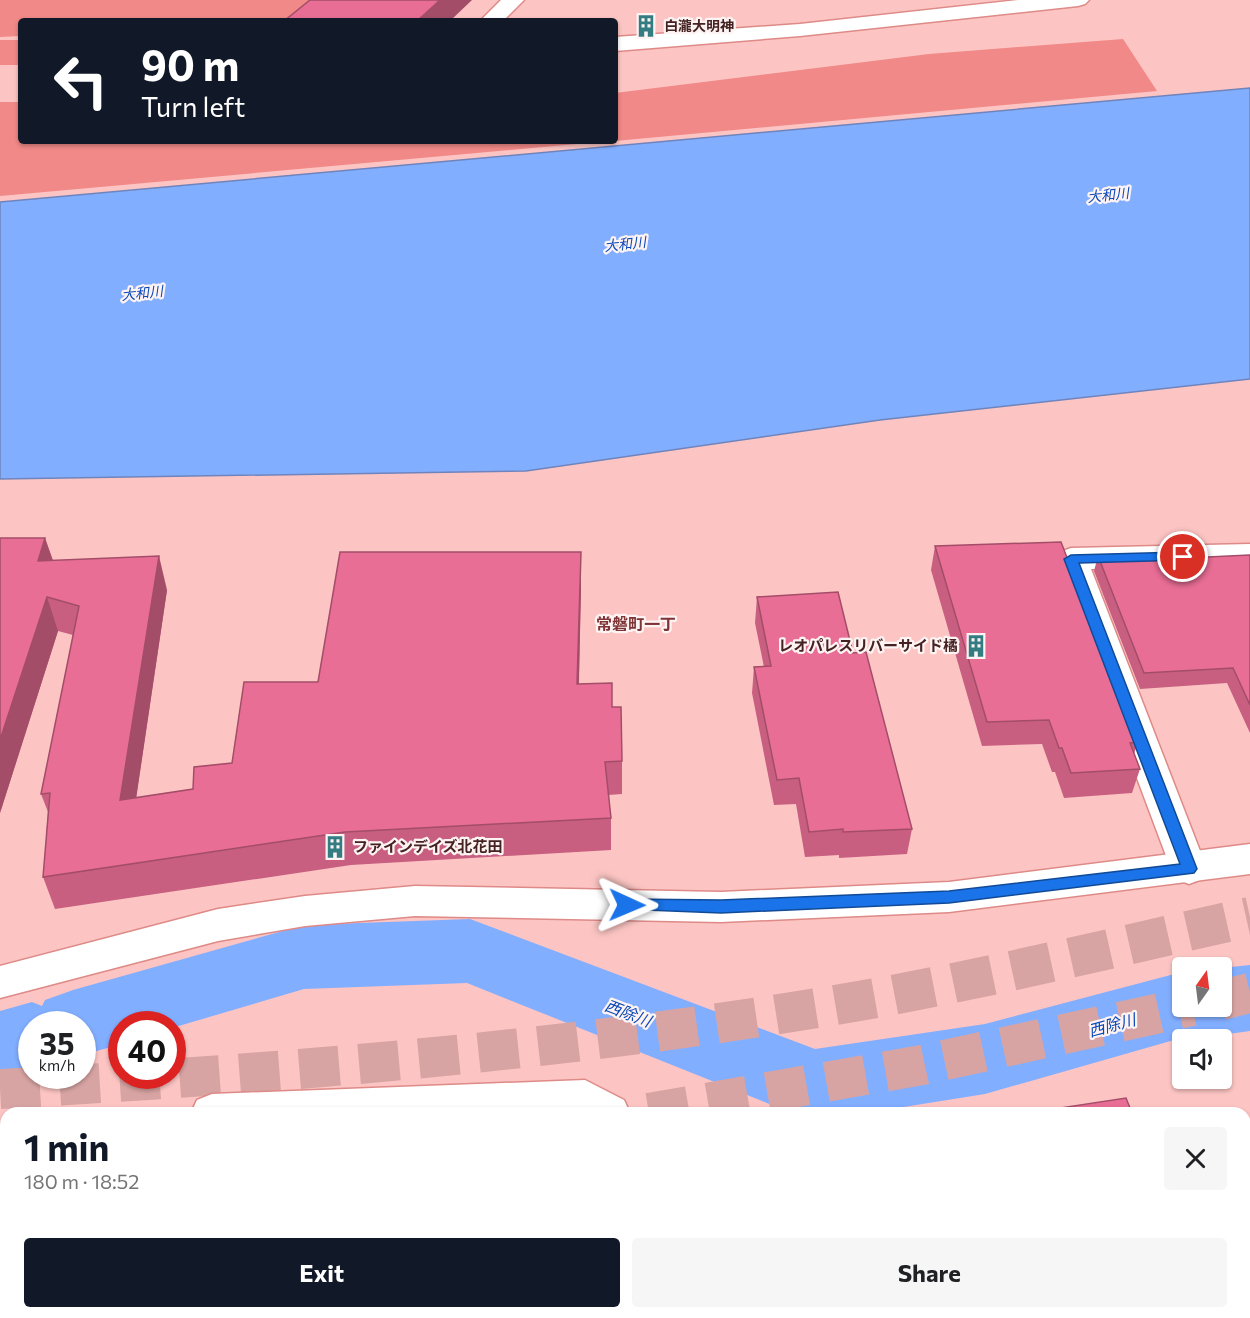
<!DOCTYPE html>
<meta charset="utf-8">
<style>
:root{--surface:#fff;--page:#f6f6f6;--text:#202124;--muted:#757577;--accent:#111827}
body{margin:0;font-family:Commissioner,"Noto Sans JP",sans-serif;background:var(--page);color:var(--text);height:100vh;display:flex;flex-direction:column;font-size:22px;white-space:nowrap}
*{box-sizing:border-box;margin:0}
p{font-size:20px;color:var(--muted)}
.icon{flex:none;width:33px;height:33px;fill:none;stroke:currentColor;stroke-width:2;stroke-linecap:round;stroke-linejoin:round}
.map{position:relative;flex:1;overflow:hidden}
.drawer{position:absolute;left:0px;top:1107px;width:1251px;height:212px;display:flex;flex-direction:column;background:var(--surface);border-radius:18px 18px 0 0;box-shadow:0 2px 4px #0004}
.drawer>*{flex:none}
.hud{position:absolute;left:18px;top:18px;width:600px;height:126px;border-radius:6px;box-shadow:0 2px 4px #0004;background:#111827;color:#fff;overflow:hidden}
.needle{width:39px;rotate:14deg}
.fabs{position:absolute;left:1172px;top:957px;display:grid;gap:12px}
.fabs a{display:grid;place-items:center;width:60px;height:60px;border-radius:6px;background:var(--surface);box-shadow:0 2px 4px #0004;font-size:30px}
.speed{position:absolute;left:18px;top:1011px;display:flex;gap:12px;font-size:30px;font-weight:700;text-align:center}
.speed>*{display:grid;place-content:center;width:78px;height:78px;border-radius:50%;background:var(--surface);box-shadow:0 2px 4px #0004;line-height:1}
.speed small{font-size:15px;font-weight:400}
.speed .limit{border:9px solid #d22;background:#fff;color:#111}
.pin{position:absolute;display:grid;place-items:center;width:51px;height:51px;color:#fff;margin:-26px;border:3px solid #fff;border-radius:50%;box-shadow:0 2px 6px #0007}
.me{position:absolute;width:66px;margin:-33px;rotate:91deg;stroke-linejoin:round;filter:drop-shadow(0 0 4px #0008)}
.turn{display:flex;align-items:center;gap:21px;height:126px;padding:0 24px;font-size:27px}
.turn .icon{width:78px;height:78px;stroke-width:2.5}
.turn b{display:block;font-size:42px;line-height:51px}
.round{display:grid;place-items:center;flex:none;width:63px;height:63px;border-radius:6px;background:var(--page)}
.summary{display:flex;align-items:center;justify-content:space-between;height:102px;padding:0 24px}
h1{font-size:36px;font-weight:700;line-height:45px;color:var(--accent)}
.action{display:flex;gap:12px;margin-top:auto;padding:12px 24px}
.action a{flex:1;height:69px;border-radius:6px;background:var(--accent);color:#fff;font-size:24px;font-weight:700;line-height:69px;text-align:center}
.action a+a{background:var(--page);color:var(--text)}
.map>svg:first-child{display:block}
.green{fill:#f08987}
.water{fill:#82aeff;stroke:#6f84bc;stroke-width:1.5}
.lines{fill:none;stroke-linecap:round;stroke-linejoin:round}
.river{fill:#82aeff;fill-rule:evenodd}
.highway-tunnel{stroke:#d7a4a3;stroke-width:40;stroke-dasharray:40 20;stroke-linecap:butt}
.street-casing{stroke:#de8a87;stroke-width:3}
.secondary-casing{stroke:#de8a87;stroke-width:3}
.street{fill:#fff;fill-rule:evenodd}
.secondary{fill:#fff;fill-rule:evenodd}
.wall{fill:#c85f81}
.shaded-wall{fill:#a34d69}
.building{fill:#e96e96;stroke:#a34d69;stroke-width:1.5}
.route{fill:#1a73e8;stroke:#114b97;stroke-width:1.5}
.labels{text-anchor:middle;stroke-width:4.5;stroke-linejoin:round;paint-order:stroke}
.far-poi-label{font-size:14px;font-weight:bold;fill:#442221;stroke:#fdf3f3;text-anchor:start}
.far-water-label{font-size:14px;font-style:italic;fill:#0947b8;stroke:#fdf3f3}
.poi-label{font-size:15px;font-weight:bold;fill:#442221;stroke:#fdf3f3;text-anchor:end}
.neighbourhood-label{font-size:16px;font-weight:bold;fill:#7e3435;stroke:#fdf3f3}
.water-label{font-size:16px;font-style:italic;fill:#0947b8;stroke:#fdf3f3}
</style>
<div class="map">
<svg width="1250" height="1318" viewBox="0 0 1250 1318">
<rect width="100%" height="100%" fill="#fcc5c3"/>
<g class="green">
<path d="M 0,0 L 338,0 L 321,21 L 21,21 L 21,36 L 0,37 Z"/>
<path d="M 1123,39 L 1157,91 L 615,141 L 615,93 L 929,54 Z"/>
<rect x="0" y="40" width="21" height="25"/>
<path d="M 0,102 L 21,102 L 21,141 L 610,141 L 0,196 Z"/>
</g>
<path class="water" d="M 1250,88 L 1250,379 L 880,420 L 526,471 L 0,479 L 0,202 Z"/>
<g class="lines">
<g class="river">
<path d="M 470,919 L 815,1049 L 985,1024 L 1182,972 L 1182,1006 L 1221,1006 L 1221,968 L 1250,965 L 1250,1031 L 1221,1035 L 1209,1030 L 985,1094 L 866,1113 L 792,1113 L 467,983 L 304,989 L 172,1028 L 172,1024 L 122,1024 L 122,1044 L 82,1055 L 82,1024 L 32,1024 L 32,1072 L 0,1081 L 0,1011 L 32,1002 L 42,1006 L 45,1000 L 73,990 L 304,925 Z"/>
<path d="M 844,1312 L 934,1312 L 936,1318 L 846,1318 Z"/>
</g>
<g class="highway-tunnel">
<path d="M 1221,1000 L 1250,993"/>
<path d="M 0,1089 C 287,1073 575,1050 859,1001 C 990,978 1120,946 1250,917"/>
<path d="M 649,1113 L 922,1065 L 1192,1006"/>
<path d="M 0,1172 L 6,1171"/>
</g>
<g class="street-casing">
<g id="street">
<path d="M 501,0 L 524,0 L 503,21 L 480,21 Z"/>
<path d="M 1019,0 L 1089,0 L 1085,4 L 1078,6 L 800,36 L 615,51 L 615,37 L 800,24 Z"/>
<path d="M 1250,544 L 1250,566 L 1091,569 L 1207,869 L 1202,879 L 1189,884 L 1176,879 L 1171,869 L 1055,559 L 1060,552 L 1071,548 Z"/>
<path d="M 585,1080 L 624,1100 L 630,1113 L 191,1113 L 197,1100 L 212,1094 Z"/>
<rect x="0" y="1255" width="6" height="42"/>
<path d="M 1250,1292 L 1250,1318 L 1206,1318 L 1208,1312 L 1245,1312 L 1245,1293 Z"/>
<path d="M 905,1312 L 950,1312 L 951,1318 L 907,1318 Z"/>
<path d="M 1105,1312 L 1157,1312 L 1159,1318 L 1107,1318 Z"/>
</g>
</g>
<g class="secondary-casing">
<path id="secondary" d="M 1250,844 L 1250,874 L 949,912 L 721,922 L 415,916 L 305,926 L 218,941 L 0,998 L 0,966 L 218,909 L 305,896 L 415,886 L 721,892 L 949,882 Z"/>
</g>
<use href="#street" class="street"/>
<use href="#secondary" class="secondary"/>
</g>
<g class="wall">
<path d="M 45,538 L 53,560 L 167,590 L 136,798 L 193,789 L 232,763 L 318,682 L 581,585 L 579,684 L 612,707 L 622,761 L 622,794 L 608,795 L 611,818 L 611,850 L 351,865 L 55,909 L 43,877 L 48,812 L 41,794 L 73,635 L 58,631 L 0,813 Z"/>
<path d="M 935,546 L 1138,742 L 1134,754 L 1140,769 L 1132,793 L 1064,798 L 1055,772 L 1052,772 L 1042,744 L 982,746 L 931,570 Z"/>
<path d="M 1250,555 L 1250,733 L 1227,683 L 1140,689 L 1094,571 L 1098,556 L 1165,559 Z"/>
<path d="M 757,597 L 853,653 L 912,829 L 907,854 L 839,858 L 839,855 L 805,857 L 796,804 L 774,805 L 752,693 L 754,667 L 764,667 L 755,623 Z"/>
<path d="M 1250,1140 L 1250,1234 L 1245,1235 L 1245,1141 Z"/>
<path d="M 6,1208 L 6,1255 L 5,1253 L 0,1254 L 0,1209 Z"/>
<path d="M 1245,1245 L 1250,1259 L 1250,1284 L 1247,1289 L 1245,1289 Z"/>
<path d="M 714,1312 L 816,1312 L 815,1318 L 713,1318 Z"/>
<path d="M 965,1312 L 1097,1312 L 1099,1318 L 967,1318 Z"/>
</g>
<g class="shaded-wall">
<path d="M 440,0 L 472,0 L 450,21 L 417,21 Z"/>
<path d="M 45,538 L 56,571 L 38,561 Z"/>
<path d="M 581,552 L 581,585 L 578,717 L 577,684 Z"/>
<path d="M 159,556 L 167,590 L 131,833 L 120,800 Z"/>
<path d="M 47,597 L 58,631 L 0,813 L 0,740 Z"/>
<path d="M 0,1244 L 5,1253 L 0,1254 Z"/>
</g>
<g class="building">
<path d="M 310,0 L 440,0 L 417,21 L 284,21 Z"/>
<path d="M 0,538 L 45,538 L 38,561 L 159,556 L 120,800 L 193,789 L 194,767 L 232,763 L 244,682 L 318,682 L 340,552 L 581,552 L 577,684 L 612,683 L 612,707 L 621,707 L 622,761 L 605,762 L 611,818 L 345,832 L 43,877 L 50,793 L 41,794 L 79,606 L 47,597 L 0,740 Z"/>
<path d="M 1061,542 L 1138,742 L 1130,743 L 1140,769 L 1071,773 L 1062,748 L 1059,748 L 1049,720 L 987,722 L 935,546 Z"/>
<path d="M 1163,555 L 1165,559 L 1250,555 L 1250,705 L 1233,668 L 1144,673 L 1098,556 Z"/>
<path d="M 838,592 L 853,653 L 866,652 L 912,829 L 843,832 L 843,829 L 809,832 L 799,778 L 777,780 L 754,667 L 771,666 L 757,597 Z"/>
<path d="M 1126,1098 L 1132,1113 L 1062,1113 L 1060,1108 Z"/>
<path d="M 1250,1140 L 1250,1220 L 1245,1221 L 1245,1141 Z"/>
<path d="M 6,1208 L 6,1242 L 0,1243 L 0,1209 Z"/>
<path d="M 1245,1245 L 1250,1259 L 1250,1275 L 1245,1275 Z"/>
<path d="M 152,1312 L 651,1312 L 651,1318 L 151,1318 Z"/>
<path d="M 976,1312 L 1097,1312 L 1099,1318 L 978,1318 Z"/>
</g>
<path class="route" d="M 1183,552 L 1187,554 L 1187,560 L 1079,563 L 1197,869 L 1194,873 L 949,903 L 721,913 L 621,909 L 619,905 L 627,899 L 721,900 L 949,891 L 1180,864 L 1064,559 L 1071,555 Z"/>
<defs>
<g id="building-bare" transform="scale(1.8)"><path d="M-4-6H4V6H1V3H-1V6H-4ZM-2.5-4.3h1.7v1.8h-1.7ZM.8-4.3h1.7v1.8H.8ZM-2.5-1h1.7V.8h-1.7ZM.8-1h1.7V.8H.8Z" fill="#337c81" stroke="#fdf3f3" stroke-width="2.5" paint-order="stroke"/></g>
</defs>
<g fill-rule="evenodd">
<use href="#building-bare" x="646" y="26"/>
<use href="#building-bare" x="976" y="646"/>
<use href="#building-bare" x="335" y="847"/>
</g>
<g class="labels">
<g class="far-poi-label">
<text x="664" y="31">白瀧大明神</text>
</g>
<g class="far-water-label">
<text transform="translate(1108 195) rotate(-6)" y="5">大和川</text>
<text transform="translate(625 244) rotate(-6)" y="5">大和川</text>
<text transform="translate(142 293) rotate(-6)" y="5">大和川</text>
</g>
<g class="poi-label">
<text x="958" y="651">レオパレスリバーサイド橘</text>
<text x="353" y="852" text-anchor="start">ファインデイズ北花田</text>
</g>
<g class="neighbourhood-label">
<text x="636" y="630">常磐町一丁</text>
</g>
<g class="water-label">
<text transform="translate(628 1013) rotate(21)" y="6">西除川</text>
<text transform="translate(1112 1025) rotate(-15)" y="6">西除川</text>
</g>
</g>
</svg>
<div class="fabs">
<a><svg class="needle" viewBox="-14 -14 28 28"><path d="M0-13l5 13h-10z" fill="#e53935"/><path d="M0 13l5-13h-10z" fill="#757577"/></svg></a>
<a><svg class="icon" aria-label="sound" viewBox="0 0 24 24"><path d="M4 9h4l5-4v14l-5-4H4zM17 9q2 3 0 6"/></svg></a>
</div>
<div class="speed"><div>35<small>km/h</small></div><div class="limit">40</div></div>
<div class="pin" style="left:1183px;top:557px;background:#d93025"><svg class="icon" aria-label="arrive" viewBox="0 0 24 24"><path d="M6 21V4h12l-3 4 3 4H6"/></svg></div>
<svg class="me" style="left:627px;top:905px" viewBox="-20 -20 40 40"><path d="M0-17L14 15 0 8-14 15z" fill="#1a73e8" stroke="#fff" stroke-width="4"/></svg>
<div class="hud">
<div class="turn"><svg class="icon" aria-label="left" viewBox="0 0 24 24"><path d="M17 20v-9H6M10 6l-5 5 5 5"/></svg><div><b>90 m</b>Turn left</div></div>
</div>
<section class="drawer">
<div class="summary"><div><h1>1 min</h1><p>180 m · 18:52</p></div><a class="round"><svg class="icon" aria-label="close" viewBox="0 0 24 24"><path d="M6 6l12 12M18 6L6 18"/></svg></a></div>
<div class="action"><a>Exit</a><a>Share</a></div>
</section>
</div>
